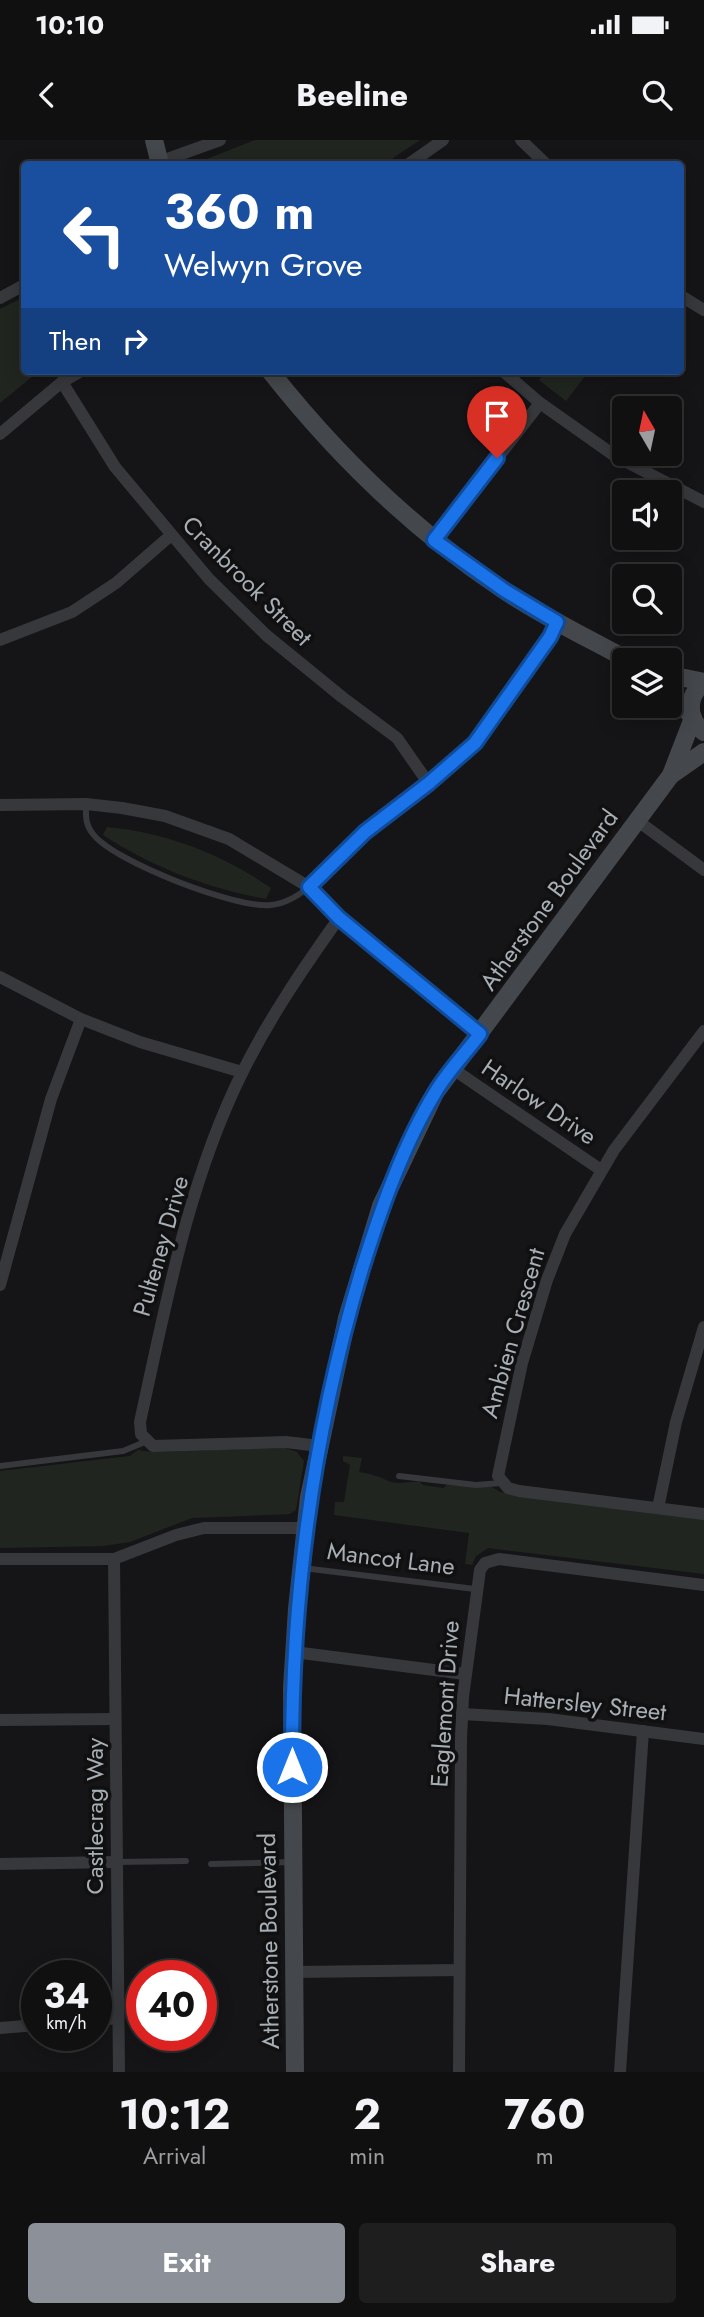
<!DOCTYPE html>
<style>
:root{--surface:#101011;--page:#1e1e1f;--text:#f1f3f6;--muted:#9c9d9f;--line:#303031;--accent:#8c9099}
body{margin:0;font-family:Jost,sans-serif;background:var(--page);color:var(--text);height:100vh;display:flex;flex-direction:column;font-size:26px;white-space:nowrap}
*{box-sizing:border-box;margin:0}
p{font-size:23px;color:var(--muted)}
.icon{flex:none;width:38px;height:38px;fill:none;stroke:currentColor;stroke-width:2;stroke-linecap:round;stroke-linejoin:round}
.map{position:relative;height:1932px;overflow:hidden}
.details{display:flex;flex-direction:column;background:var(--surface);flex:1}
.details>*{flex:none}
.top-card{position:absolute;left:21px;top:21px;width:663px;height:214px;border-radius:7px;box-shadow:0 4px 18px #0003,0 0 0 2px var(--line);background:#1a4fa0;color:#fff;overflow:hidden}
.needle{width:46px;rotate:351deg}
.buttons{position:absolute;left:612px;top:256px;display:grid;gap:14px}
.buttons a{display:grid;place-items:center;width:70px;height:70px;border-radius:7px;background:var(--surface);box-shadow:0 4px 18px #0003,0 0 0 2px var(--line);font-size:35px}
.speed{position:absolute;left:21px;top:1820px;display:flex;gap:14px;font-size:35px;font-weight:700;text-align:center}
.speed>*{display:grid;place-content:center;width:91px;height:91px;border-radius:50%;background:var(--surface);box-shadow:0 4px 18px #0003,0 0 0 2px var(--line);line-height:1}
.speed small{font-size:18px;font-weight:400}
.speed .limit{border:10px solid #d22;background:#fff;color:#111}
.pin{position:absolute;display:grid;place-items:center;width:60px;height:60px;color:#fff;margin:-72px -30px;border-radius:50% 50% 50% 0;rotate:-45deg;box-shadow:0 0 7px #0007}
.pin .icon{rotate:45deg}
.me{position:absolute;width:77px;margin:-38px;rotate:0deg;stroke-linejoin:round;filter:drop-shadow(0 0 5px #0008)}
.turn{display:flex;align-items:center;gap:24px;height:147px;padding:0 28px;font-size:32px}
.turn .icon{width:91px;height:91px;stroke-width:2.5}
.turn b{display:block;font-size:49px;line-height:60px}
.then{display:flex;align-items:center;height:66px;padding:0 28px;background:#0003;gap:14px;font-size:26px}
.eta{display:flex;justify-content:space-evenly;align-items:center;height:119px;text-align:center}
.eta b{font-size:42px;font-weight:700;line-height:49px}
.cta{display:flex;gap:14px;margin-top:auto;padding:14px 28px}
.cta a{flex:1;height:80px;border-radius:7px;background:var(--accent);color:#fff;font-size:28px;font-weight:700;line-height:80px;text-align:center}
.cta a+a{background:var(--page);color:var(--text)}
.status{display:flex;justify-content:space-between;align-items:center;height:49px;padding:0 35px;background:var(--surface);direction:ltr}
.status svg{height:19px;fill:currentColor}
header{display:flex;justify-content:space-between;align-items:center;height:91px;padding:0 28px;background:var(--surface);font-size:32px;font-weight:700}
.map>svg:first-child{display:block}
.green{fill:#20261f}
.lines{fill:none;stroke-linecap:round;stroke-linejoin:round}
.lane{stroke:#36383b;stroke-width:6}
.street{stroke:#36383b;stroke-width:12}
.secondary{stroke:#44474b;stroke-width:18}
.route-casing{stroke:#114b97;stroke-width:18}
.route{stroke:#1a73e8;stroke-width:12}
.labels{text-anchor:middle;stroke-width:7;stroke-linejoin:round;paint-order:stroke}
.street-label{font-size:24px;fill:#a8aeb5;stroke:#101011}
</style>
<div class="status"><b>10:10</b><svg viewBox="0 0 49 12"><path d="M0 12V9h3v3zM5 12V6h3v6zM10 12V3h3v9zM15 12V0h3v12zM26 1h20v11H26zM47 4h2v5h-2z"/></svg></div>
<header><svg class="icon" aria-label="back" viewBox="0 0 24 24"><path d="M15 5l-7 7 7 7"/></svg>Beeline<svg class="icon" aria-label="search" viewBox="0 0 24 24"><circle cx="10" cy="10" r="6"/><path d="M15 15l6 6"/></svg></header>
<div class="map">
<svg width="704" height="1932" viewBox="0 0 704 1932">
<rect width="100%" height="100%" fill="#151517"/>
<g class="green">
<path d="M 255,0 L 420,0 L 384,24 L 194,24 Z"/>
<path d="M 24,157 L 24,231 L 39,231 L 0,263 L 0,169 Z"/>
<path d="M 546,231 L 589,231 L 566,261 L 539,240 Z"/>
<path d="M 107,687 C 167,693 222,714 271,748 L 266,759 C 207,748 154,728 103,695 Z"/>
<path d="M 285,1308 L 297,1312 L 304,1321 L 296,1370 L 290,1374 L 192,1378 L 130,1402 L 103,1406 L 0,1408 L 0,1331 L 130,1316 L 138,1310 L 151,1312 Z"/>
<path d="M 343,1316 L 362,1318 L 359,1332 C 371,1334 377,1336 386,1340 C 398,1346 409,1341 420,1342 L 423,1345 L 443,1348 L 447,1345 L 492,1347 L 500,1352 L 704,1378 L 704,1434 L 488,1408 L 476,1416 L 472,1425 L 465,1424 L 469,1393 L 334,1375 L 335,1362 L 344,1362 L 350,1325 L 343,1321 Z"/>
</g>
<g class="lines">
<g class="lane">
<path d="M 86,664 C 86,677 85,684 93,694 C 114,722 237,769 271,765 C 285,764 299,755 309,747"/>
<path d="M 0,1326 L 123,1311 L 145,1302"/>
<path d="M 399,1336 L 476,1345 L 501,1343"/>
<path d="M 303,1428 L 475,1449"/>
<path d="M 116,1722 L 186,1721"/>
<path d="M 211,1724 L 293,1722"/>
</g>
<g class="street">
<path d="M 521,0 L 546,24"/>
<path d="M 159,22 L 220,0"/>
<path d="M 409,24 L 443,0"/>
<path d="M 681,156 L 704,170"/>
<path d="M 0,158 L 24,145"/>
<path d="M 503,231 L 540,263 L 615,316 L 704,362"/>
<path d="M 62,242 L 115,327 L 209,439 L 266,495 L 342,557 L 397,598 L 429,644"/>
<path d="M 0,294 L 62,242 L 81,231"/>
<path d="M 434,400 L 540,263"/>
<path d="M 0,500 L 72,472 L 116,443 L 170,396"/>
<path d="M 0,665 L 86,664 L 122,668 L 165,676 L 229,699 L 309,747 L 339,778 L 480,894"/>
<path d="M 638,681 L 704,730"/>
<path d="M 309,747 L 365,692 L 429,644 L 475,603 L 550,497 L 557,482"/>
<path d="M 0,837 L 81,879 L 140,902 L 242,932"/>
<path d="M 704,891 L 614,1010 L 565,1094 L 547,1140 L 522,1223 L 498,1336 L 508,1348 L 519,1351 L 704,1374"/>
<path d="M 453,929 L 601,1030"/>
<path d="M 0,1145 L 51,959 L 81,879"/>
<path d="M 319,1306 L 286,1302 L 153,1306 L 141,1294 L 140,1282 C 166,1164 188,1041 243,931 C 270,877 304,827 339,778"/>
<path d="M 658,1368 L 676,1282 L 704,1187"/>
<path d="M 0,1419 L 114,1419 L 176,1395 L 204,1388 L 306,1388"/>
<path d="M 114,1419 L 119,1932"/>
<path d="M 294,1512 L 465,1534"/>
<path d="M 462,1574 L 548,1579 L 704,1599"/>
<path d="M 0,1580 L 115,1579"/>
<path d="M 0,1724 L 116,1722"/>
<path d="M 295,1832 L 459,1830"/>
<path d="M 96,1880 L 118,1878"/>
<path d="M 0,1888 L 37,1885"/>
<path d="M 459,1932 L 461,1598 L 463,1557 L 480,1430 L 485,1423 L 499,1419 L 704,1445"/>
<path d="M 620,1932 L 643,1591"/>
</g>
<g class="secondary">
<path d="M 154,0 L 160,24"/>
<path d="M 270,231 C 337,316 412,389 502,449 C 542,476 586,497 628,520"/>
<path d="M 670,535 L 704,542"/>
<path d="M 704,543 C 686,556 687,579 704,592"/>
<path d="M 670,553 L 691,575"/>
<path d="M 671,635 L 704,612"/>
<path d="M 295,1932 L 292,1548 L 297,1469 L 309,1357 L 347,1178 L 381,1066 L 435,953 L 671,635 L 693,578"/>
</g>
</g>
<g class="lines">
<g class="route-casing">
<path id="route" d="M 292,1627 C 291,1458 313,1292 362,1129 C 380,1072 403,1005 435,953 C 447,932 465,914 480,894 L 339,778 L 309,747 L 365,692 L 429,643 L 475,603 L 550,497 L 557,482 L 504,450 L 434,400 L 497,318"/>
</g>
<use href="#route" class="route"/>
</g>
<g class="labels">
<g class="street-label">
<text transform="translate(247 441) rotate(45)" y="8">Cranbrook Street</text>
<text transform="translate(549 760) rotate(-54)" y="8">Atherstone Boulevard</text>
<text transform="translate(539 962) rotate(34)" y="8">Harlow Drive</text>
<text transform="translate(161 1106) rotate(-74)" y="8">Pulteney Drive</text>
<text transform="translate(513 1193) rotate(-74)" y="8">Ambien Crescent</text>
<text transform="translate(391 1419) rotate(7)" y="8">Mancot Lane</text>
<text transform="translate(445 1564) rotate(-86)" y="8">Eaglemont Drive</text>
<text transform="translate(585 1564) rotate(6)" y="8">Hattersley Street</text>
<text transform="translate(95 1676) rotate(-90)" y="8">Castlecrag Way</text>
<text transform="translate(269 1801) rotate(-91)" y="8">Atherstone Boulevard</text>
</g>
</g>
</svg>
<div class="buttons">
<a><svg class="needle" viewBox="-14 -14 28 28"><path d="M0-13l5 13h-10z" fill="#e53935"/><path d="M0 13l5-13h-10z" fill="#9c9d9f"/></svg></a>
<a><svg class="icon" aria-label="sound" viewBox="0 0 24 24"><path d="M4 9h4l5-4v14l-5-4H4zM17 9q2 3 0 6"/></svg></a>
<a><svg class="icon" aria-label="search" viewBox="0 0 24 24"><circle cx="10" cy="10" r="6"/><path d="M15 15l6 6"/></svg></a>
<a><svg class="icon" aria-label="layers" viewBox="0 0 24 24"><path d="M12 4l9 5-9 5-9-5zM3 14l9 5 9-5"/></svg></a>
</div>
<div class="speed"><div>34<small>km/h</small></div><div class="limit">40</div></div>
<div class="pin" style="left:497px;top:318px;background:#d93025"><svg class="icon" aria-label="arrive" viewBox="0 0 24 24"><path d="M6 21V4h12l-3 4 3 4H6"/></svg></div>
<svg class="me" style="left:292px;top:1627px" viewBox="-20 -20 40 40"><circle r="17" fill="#1a73e8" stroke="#fff" stroke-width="3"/><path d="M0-11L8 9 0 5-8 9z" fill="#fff"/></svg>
<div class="top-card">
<div class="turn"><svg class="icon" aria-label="left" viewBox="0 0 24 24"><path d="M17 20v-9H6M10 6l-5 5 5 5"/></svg><div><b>360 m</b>Welwyn Grove</div></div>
<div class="then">Then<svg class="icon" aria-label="right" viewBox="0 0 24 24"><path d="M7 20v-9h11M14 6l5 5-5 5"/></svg></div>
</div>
</div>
<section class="details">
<div class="eta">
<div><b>10:12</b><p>Arrival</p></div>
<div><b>2</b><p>min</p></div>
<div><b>760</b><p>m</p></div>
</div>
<div class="cta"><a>Exit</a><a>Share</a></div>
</section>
